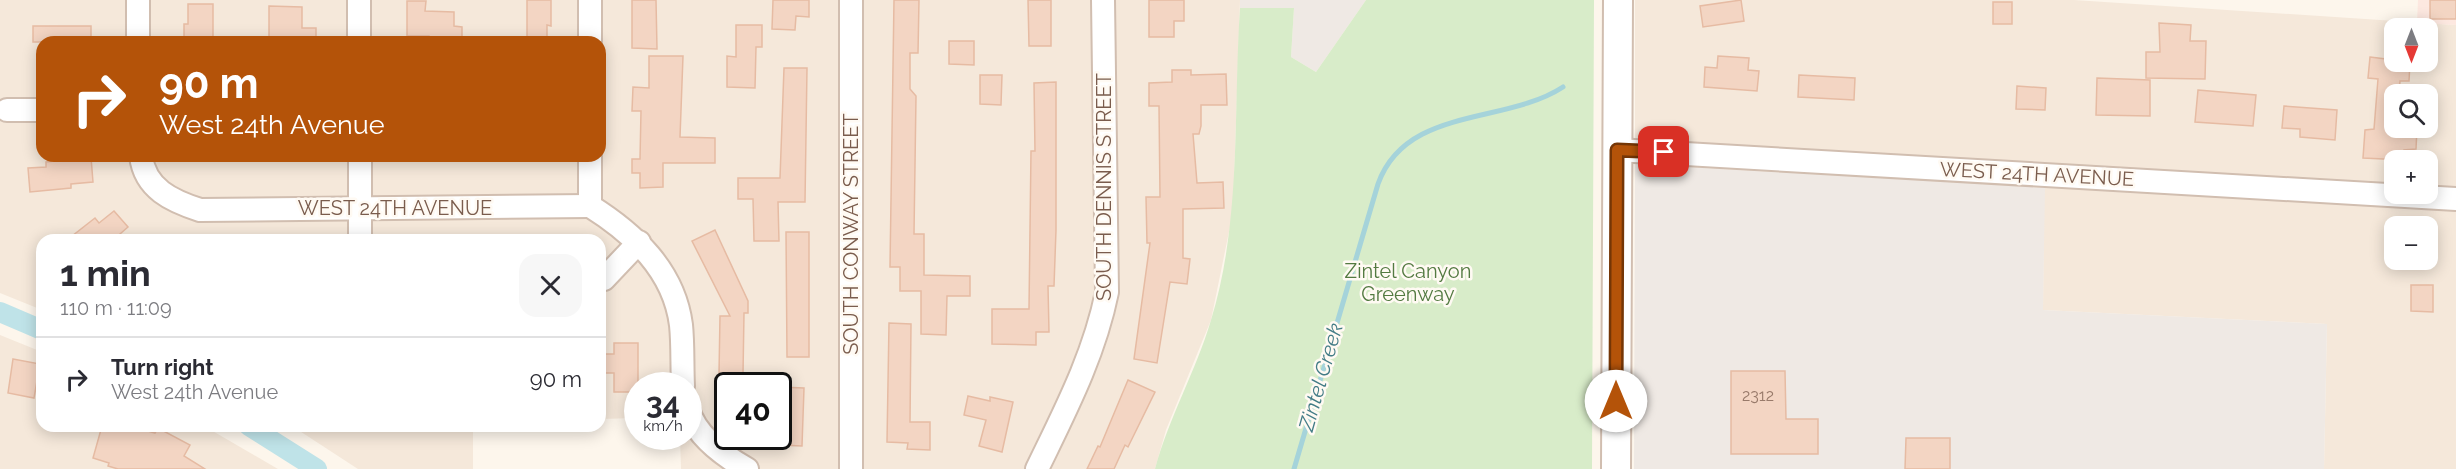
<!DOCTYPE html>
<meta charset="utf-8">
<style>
:root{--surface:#fff;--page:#f7f7f7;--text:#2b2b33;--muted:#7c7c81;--line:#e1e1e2}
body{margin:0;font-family:Raleway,sans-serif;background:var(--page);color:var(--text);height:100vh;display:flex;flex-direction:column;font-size:22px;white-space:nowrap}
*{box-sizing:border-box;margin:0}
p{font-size:20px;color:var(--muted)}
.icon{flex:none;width:33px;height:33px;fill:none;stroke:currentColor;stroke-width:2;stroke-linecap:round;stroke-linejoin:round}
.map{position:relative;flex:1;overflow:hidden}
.details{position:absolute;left:36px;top:234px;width:570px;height:198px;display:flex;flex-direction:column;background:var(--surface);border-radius:18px;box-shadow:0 3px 15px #0003}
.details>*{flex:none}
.banner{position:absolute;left:36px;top:36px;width:570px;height:126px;border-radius:18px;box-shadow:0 3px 15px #0003;background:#b45309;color:#fff;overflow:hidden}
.needle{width:39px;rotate:180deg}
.fabs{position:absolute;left:2384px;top:18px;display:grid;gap:12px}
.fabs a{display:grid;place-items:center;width:54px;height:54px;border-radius:12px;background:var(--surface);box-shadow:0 3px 15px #0003;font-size:30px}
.speed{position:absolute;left:624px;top:372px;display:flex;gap:12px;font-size:30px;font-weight:700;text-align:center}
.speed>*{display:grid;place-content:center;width:78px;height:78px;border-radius:50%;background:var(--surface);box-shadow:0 3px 15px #0003;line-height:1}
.speed small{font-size:15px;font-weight:400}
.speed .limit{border:3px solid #111;border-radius:9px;background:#fff;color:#111}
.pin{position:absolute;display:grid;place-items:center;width:51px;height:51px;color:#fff;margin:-26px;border-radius:12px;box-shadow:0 3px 9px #0006}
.me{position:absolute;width:66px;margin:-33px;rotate:0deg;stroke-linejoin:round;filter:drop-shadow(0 0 4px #0008)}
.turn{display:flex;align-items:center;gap:21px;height:126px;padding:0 24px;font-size:27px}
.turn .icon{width:78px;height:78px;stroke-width:2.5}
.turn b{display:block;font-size:42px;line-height:51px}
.round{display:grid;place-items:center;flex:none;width:63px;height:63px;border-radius:18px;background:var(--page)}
.summary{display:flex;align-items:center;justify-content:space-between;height:102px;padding:0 24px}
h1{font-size:36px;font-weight:700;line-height:45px}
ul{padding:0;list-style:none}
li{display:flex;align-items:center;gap:18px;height:84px;padding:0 24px;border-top:2px solid var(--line)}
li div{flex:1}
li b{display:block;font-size:22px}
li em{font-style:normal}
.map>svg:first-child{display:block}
.residential{fill:#f5e8da;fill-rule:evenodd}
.commercial{fill:#fde8e0}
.industrial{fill:#efe9e4}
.green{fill:#d8ecc9}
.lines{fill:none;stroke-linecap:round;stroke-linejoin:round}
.stream{stroke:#a5d3da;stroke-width:5}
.canal{stroke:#bfe3e8;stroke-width:20}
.building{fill:#f3d5c3;stroke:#e6bba3;stroke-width:1.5}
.minor-casing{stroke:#d1beb0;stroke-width:26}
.tertiary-casing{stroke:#d1beb0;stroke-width:32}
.minor{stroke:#fff;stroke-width:22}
.tertiary{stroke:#fff;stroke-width:28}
.route-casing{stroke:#753606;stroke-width:15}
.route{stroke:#b45309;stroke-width:10}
.labels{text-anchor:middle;stroke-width:5;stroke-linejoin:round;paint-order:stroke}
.number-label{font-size:16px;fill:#987a6a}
.street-label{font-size:20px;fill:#7a5c4d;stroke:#fffaf3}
.park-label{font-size:20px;fill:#537a41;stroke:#fffaf3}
.water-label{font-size:21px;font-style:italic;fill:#437c86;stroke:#fffaf3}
</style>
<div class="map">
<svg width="2456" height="469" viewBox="0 0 2456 469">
<rect width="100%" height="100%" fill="#fdf6ec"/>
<g class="residential">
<path d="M 0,0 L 1240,0 L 1233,212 L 1211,320 L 1166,430 L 1155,469 L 681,469 L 680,437 L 688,436 L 688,386 L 638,386 L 637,418 L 600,419 L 600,240 L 42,240 L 42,310 L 0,293 ZM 42,42 L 600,42 L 600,156 L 42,156 ZM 728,386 L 778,386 L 778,436 L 728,436 Z"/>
<path d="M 1635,0 L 2074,0 L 2456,25 L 2456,469 L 2324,469 L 2327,324 L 2043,310 L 2044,188 L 1635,164 ZM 2394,28 L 2427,28 L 2427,62 L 2394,62 ZM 2394,94 L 2427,94 L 2427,128 L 2394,128 ZM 2394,160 L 2427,160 L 2427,194 L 2394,194 ZM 2394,226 L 2427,226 L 2427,260 L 2394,260 Z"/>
<path d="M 0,335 L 42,352 L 42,426 L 204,426 L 278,469 L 0,469 Z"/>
<path d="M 292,426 L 473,426 L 473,469 L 358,469 Z"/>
</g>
<path class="commercial" d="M 2418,0 L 2456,0 L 2456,25 L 2417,23 Z"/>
<g class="industrial">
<path d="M 1240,0 L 1366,0 L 1316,72 L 1291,57 L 1294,8 L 1240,8 Z"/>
<path d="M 1635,164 L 2045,188 L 2043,310 L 2327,324 L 2324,469 L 1634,469 Z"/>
</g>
<path class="green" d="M 1366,0 L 1594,0 L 1592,469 L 1155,469 C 1169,417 1196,371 1211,320 C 1242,219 1233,112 1240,8 L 1294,8 L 1291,57 L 1316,72 Z"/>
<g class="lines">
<path class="stream" d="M 1294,469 L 1378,184 C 1406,106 1505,125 1563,87"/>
<g class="canal">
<path d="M 0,312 L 42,330"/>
<path d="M 249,426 L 317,469"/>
</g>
</g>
<g class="building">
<path d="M 527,0 L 551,0 L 551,26 L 547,25 L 547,42 L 527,42 Z"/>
<path d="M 632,0 L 656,0 L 657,49 L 632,48 Z"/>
<path d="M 773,0 L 809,0 L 809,17 L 796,16 L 795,30 L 772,29 Z"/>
<path d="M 894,0 L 919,0 L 918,53 L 910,53 L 910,89 L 916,96 L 914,234 L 924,234 L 924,275 L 970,276 L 970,296 L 947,296 L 946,335 L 921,334 L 921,291 L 900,291 L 900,267 L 890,267 Z"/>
<path d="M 1028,0 L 1051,0 L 1051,46 L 1029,46 Z"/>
<path d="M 1149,0 L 1184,0 L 1184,21 L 1174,21 L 1174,37 L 1149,37 Z"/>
<path d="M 1741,0 L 1744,21 L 1703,27 L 1700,6 Z"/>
<rect x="2430" y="0" width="26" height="19"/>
<path d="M 407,1 L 426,1 L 425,11 L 454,12 L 454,26 L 462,27 L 462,41 L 429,42 L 429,36 L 407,36 Z"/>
<rect x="1993" y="2" width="19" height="22"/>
<path d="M 188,4 L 213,4 L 213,42 L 184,42 L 184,24 L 188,24 Z"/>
<path d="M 269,6 L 302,7 L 302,28 L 316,28 L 316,42 L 269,42 Z"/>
<path d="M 2159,23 L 2191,25 L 2190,41 L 2206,41 L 2205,79 L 2146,78 L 2146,52 L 2160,52 Z"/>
<path d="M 736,25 L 762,25 L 762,47 L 756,47 L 755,88 L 727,87 L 727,56 L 736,57 Z"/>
<rect x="33" y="26" width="58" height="16"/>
<path d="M 949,41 L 974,41 L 974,65 L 949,64 Z"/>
<path d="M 649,56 L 683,56 L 680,137 L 715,138 L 715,163 L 663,163 L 663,187 L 640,188 L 640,173 L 632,173 L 632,159 L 640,159 L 641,111 L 632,111 L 633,87 L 649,88 Z"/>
<path d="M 1718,56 L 1749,58 L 1748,70 L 1759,71 L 1757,91 L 1704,87 L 1705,67 L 1717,68 Z"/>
<path d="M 2370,57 L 2410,62 L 2409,81 L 2400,81 L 2399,94 L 2394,94 L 2394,129 L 2417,128 L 2416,149 L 2404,150 L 2404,160 L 2363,158 L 2365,130 L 2374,129 L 2378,79 L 2368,78 Z"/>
<path d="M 784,68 L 807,68 L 805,202 L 778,202 L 779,241 L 754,241 L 753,199 L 738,199 L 738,178 L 780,178 Z"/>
<path d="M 1172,70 L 1191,70 L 1191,75 L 1226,74 L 1227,105 L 1201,105 L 1201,126 L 1199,134 L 1193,134 L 1197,183 L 1223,182 L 1224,208 L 1183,209 L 1183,258 L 1190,259 L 1187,284 L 1170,282 L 1157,363 L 1134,359 L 1150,243 L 1147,243 L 1146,197 L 1160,197 L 1159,106 L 1149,106 L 1149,83 L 1172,82 Z"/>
<path d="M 980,75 L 1002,75 L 1001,105 L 980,104 Z"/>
<path d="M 1799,75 L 1855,78 L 1854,100 L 1798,97 Z"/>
<path d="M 2097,78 L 2150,80 L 2150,116 L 2096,115 Z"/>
<path d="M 1056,82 L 1056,230 L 1054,286 L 1048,286 L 1049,332 L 1036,332 L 1036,345 L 992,344 L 992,309 L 1029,309 L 1031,151 L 1035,151 L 1034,83 Z"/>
<path d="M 2017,86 L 2046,88 L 2045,110 L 2016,109 Z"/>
<path d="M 2198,90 L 2256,95 L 2253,126 L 2195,122 Z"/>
<path d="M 2284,106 L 2337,110 L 2335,140 L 2300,137 L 2300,129 L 2282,128 Z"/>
<path d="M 91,157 L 93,182 L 71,184 L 71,188 L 30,192 L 28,168 L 46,167 L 46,162 Z"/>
<path d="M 114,211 L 128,227 L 113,240 L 67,240 L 95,218 L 99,223 Z"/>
<path d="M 715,230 L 748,301 L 748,313 L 744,313 L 743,374 L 719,374 L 720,316 L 730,316 L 692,241 Z"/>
<path d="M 786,232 L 809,232 L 809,357 L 787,357 Z"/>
<path d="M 2411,285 L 2433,285 L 2433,312 L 2411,311 Z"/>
<path d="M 889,323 L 911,324 L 910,422 L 930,422 L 930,450 L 907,449 L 908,443 L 887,442 Z"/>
<path d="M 614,343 L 638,343 L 638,392 L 614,392 L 614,373 L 604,373 L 604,354 L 614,354 Z"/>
<path d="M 13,359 L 40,364 L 34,398 L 8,393 Z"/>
<path d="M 1731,371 L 1785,371 L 1786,419 L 1818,419 L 1818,454 L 1731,454 Z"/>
<path d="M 1128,380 L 1155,392 L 1128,447 L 1125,445 L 1114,469 L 1087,469 L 1098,446 L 1100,447 Z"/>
<path d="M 778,387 L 804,388 L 802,446 L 778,445 Z"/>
<path d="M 968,396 L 990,401 L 990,397 L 1013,402 L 1002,452 L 979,446 L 986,420 L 964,415 Z"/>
<path d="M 102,426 L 131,426 L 155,433 L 158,428 L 190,445 L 184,456 L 205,469 L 118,469 L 108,466 L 109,463 L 93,458 Z"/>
<path d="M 1906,438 L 1950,438 L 1950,469 L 1905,469 Z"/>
</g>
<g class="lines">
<g class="minor-casing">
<g id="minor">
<path d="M 359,0 L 359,42"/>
<path d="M 851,0 L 851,469"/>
<path d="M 138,42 L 138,0"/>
<path d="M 590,42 L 590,0"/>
<path d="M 7,110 L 42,110"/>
<path d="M 1617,150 L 2456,199"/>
<path d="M 141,156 C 145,189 172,201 200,210 L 590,206"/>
<path d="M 590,156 L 590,206 C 633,233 674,270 681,325 C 683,344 682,365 683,386"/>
<path d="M 360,240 L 360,156"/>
<path d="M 604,279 L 639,242"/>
<path d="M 688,409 C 696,436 724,456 747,469"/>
<path d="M 1037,469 C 1065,411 1094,356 1107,292 L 1103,0"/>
</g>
</g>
<g class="tertiary-casing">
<path id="tertiary" d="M 1616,469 L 1618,0"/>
</g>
<use href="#minor" class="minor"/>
<use href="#tertiary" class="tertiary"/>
</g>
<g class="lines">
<g class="route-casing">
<path id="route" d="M 1616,401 L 1617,150 L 1664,152"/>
</g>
<use href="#route" class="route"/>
</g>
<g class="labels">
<g class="number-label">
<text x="1758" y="401">2312</text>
</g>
<g class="street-label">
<text transform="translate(2037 174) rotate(3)" y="7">WEST 24TH AVENUE</text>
<text transform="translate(1104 187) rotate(-90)" y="7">SOUTH DENNIS STREET</text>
<text x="395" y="215">WEST 24TH AVENUE</text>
<text transform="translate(851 234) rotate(-90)" y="7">SOUTH CONWAY STREET</text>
</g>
<g class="park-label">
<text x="1408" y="278">Zintel Canyon<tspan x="1408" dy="23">Greenway</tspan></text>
</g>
<g class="water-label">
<text transform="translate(1321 377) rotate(-74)" y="7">Zintel Creek</text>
</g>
</g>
</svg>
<div class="fabs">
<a><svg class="needle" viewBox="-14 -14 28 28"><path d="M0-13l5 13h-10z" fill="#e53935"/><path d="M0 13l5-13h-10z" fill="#7c7c81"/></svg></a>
<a><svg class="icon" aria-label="search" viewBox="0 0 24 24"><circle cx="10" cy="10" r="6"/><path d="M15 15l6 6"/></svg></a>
<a>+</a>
<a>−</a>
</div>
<div class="speed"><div>34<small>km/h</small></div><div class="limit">40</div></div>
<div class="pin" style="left:1664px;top:152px;background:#d93025"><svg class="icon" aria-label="arrive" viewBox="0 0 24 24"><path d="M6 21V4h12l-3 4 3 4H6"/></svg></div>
<svg class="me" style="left:1616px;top:401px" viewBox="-20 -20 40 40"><circle r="19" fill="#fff"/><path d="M0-13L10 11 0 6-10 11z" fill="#b45309"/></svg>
<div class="banner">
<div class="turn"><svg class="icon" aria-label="right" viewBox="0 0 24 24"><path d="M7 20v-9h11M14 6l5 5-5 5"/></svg><div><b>90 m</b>West 24th Avenue</div></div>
</div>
<section class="details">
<div class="summary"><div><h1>1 min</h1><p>110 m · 11:09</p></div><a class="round"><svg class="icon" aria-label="close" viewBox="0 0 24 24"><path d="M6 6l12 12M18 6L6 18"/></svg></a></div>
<ul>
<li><svg class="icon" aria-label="right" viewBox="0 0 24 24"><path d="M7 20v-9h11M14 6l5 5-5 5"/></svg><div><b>Turn right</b><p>West 24th Avenue</p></div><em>90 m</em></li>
</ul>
</section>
</div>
